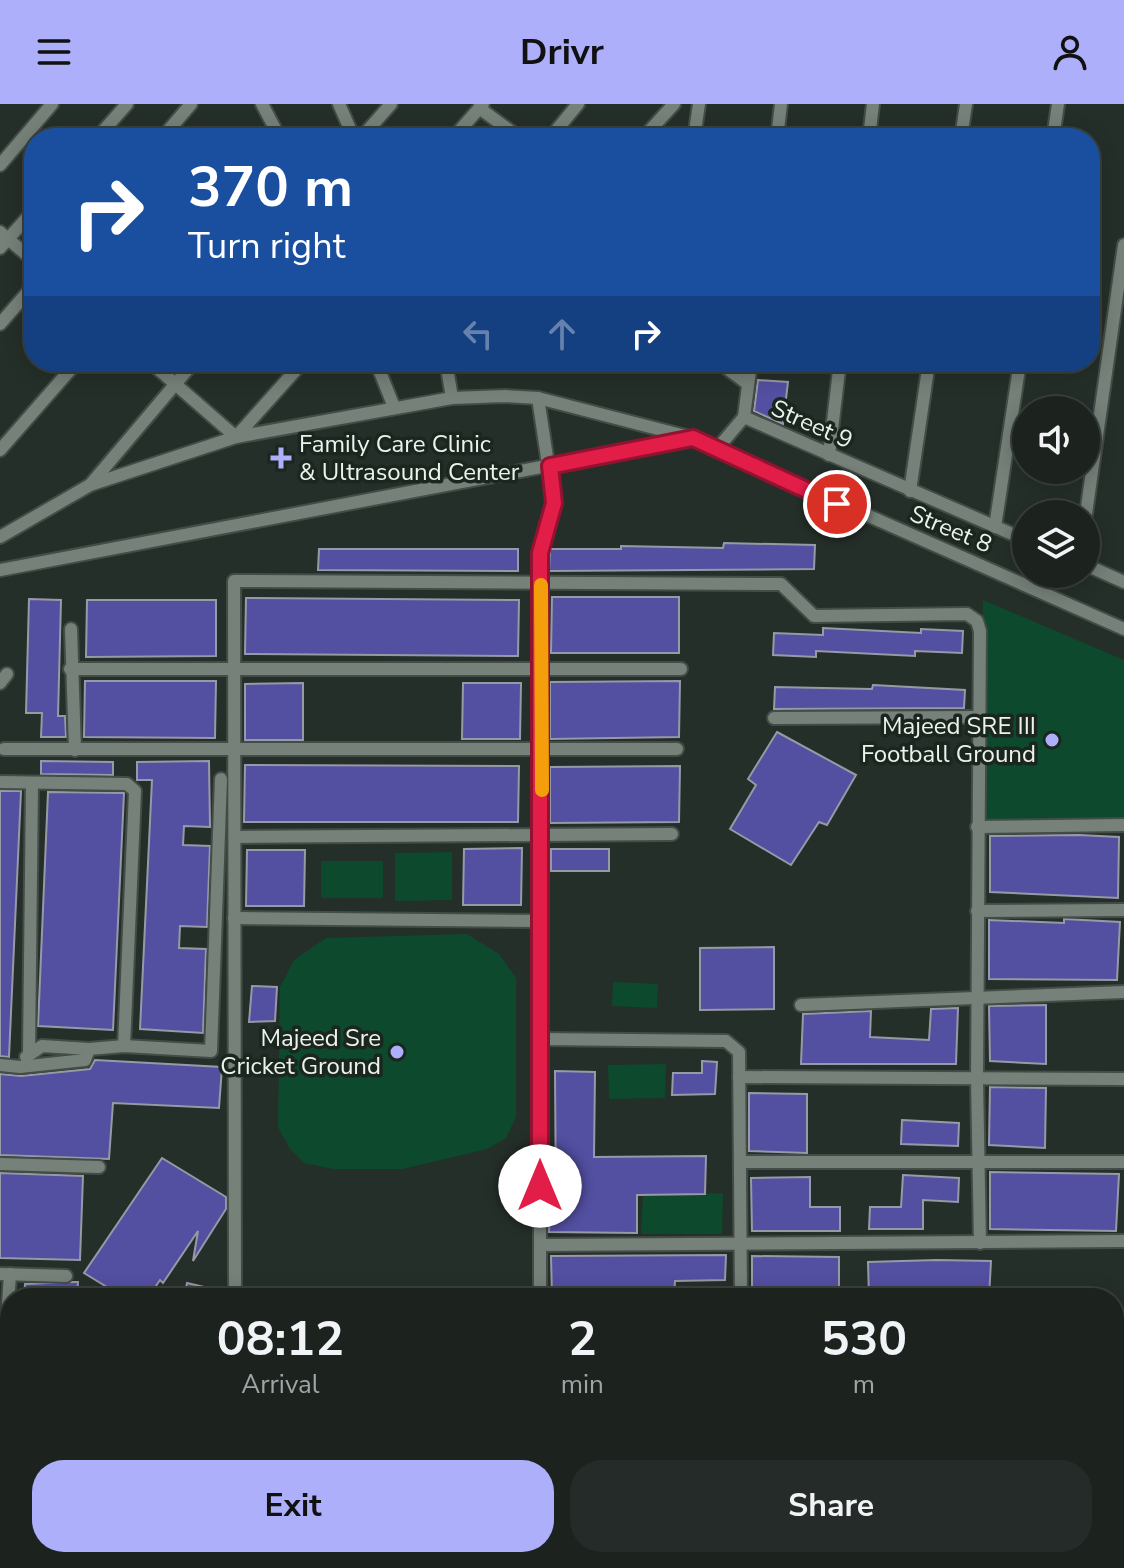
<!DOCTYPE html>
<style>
:root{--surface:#1c231f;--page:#252b28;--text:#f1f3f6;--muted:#a0a4a4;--line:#3a403d;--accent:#adaffb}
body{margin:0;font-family:"Nunito Sans",sans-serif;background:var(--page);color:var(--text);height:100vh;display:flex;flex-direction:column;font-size:30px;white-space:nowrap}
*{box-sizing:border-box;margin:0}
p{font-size:26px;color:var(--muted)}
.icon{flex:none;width:44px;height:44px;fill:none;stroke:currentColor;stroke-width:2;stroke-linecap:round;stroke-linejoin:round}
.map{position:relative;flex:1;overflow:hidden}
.panel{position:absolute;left:0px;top:1184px;width:1124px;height:280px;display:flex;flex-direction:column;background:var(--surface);border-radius:32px 32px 0 0;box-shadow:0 4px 20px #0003,0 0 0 2px var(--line)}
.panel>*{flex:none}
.top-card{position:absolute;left:24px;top:24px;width:1076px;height:244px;border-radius:32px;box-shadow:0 4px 20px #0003,0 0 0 2px var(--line);background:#1a4fa0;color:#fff;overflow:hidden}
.tools{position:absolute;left:1012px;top:292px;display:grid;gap:16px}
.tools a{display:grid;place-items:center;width:88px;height:88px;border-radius:50%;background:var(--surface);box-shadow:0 4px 20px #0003,0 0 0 2px var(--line);font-size:40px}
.pin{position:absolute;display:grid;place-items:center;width:68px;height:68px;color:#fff;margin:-34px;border:4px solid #fff;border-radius:50%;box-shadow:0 2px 8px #0007}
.me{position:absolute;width:88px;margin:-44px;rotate:0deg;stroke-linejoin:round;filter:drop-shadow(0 0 6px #0008)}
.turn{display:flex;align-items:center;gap:28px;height:168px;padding:0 32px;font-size:36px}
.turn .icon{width:104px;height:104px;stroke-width:2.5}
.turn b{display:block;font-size:56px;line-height:68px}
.lanes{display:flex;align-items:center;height:76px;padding:0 32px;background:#0003;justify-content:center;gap:40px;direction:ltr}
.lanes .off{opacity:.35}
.eta{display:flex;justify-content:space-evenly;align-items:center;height:136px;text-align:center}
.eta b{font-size:48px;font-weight:700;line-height:56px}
.cta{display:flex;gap:16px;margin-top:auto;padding:16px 32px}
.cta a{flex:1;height:92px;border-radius:32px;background:var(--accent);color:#111;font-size:32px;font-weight:700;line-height:92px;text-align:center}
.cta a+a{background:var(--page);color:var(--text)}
header{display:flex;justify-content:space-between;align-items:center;height:104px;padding:0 32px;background:var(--accent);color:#111;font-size:36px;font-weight:700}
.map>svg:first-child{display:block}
.green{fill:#0d492c}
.building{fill:#534fa1;stroke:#9899a6;stroke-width:2}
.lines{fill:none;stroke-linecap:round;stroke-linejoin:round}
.minor-casing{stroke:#434c46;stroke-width:16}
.minor{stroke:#758179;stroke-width:12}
.route-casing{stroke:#92132f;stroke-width:20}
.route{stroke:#e11d48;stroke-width:14}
.slow{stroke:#f59e0b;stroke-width:14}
.poi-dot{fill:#adaffb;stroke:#1b261f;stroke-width:3}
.labels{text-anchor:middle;stroke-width:7;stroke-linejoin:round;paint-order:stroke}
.street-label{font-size:24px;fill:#ecf3ee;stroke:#1b261f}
.poi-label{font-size:24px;fill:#ecf3ee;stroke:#1b261f;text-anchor:end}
</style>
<header><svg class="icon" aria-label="menu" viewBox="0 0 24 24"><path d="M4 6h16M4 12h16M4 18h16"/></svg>Drivr<svg class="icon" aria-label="person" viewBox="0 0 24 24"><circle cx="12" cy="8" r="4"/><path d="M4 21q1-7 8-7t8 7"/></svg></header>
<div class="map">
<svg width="1124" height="1464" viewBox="0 0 1124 1464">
<rect width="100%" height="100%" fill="#252f29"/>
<g class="green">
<path d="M 983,496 L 1124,556 L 1124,716 L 977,723 Z"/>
<path d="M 452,748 L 452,796 L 395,797 L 395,749 Z"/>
<rect x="321" y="757" width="62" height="37"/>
<path d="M 467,830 L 499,850 L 516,874 L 516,1013 L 506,1034 L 487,1045 L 403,1065 L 333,1065 L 304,1059 L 290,1045 L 278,1023 L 280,883 L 294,856 L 326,834 Z"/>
<path d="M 613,878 L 658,880 L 657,904 L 612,902 Z"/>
<path d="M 666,960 L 665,994 L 609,995 L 608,961 Z"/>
<path d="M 723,1089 L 722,1130 L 641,1130 L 643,1091 Z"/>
</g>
<g class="building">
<path d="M 758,276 L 788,278 L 783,320 L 754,307 Z"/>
<path d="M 724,439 L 815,441 L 814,465 L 549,467 L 550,445 L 621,445 L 621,442 L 723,444 Z"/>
<path d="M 319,445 L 518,445 L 518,467 L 318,466 Z"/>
<path d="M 552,493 L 679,493 L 679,549 L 551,549 Z"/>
<path d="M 246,494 L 519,496 L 518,552 L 245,550 Z"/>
<path d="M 29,495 L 61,496 L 58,612 L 65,612 L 66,633 L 41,633 L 42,609 L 26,609 Z"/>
<path d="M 87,496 L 216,496 L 216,552 L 86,553 Z"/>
<path d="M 823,524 L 921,529 L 921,525 L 963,527 L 962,549 L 915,547 L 915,552 L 816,547 L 816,553 L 773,551 L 774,529 L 823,531 Z"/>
<path d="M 85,577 L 216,577 L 215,634 L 84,633 Z"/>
<path d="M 680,577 L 679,633 L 550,635 L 550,578 Z"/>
<path d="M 303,579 L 303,636 L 245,636 L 245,580 Z"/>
<path d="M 463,579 L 521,579 L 520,635 L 462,635 Z"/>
<path d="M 873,581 L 965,586 L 964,604 L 774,605 L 775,583 L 872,585 Z"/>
<path d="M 777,628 L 856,671 L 827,721 L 819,718 L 791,761 L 730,725 L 756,681 L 748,675 Z"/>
<path d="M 41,657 L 113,658 L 113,671 L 41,670 Z"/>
<path d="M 209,657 L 210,723 L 184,722 L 183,741 L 210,742 L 207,823 L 180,822 L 179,844 L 206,845 L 203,929 L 140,925 L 152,676 L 137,676 L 137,658 Z"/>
<path d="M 245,661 L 519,662 L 518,718 L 244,718 Z"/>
<path d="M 680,662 L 679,718 L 550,719 L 550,663 Z"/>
<path d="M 0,687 L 21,687 L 9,953 L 0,952 Z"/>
<path d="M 48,688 L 124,689 L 113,926 L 38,922 Z"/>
<path d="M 1079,731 L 1119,733 L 1118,794 L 990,788 L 990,732 Z"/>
<path d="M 522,744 L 521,801 L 463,801 L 464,745 Z"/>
<rect x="551" y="745" width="58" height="22"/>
<path d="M 247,746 L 305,746 L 304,802 L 246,802 Z"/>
<path d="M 1064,815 L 1120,818 L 1117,876 L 989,875 L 989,816 L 1064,819 Z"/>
<path d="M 774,843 L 774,905 L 700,906 L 700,844 Z"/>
<path d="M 252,882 L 277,883 L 275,917 L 249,918 Z"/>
<path d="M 1046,901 L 1046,960 L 990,957 L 989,902 Z"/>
<path d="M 958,904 L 956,960 L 801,960 L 803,910 L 871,907 L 870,933 L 929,936 L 931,905 Z"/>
<path d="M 95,956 L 222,963 L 219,1004 L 113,999 L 109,1055 L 0,1051 L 0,970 L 21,972 L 90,965 Z"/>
<path d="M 702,957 L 717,958 L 715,990 L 672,991 L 673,969 L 702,969 Z"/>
<path d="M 555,967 L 595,968 L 594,1053 L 706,1052 L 705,1090 L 637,1091 L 637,1129 L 549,1128 L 550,1104 L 556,1104 Z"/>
<path d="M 990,983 L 1046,984 L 1045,1044 L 989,1041 Z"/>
<path d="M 749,989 L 807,990 L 807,1049 L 749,1047 Z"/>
<path d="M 902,1016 L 959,1019 L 958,1042 L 901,1040 Z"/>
<path d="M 162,1054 L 226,1093 L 226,1105 L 193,1157 L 198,1127 L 163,1179 L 160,1176 L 148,1194 L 125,1194 L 84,1169 Z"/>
<path d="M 990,1068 L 1119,1070 L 1116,1127 L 990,1125 Z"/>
<path d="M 0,1069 L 83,1072 L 80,1156 L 0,1154 Z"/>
<path d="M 903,1071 L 959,1074 L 958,1098 L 923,1096 L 923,1125 L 869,1125 L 870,1103 L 901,1103 Z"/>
<path d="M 810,1073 L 810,1103 L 840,1103 L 840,1127 L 752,1127 L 751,1074 Z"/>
<path d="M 726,1151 L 725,1176 L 675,1177 L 674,1194 L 552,1194 L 551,1152 Z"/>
<path d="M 752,1152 L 839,1153 L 839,1194 L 752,1194 Z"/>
<path d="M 937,1156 L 991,1157 L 989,1194 L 869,1194 L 868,1158 Z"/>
<path d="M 72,1178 L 78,1178 L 77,1194 L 24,1194 L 25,1180 Z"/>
<path d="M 187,1179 L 226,1188 L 226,1194 L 184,1194 Z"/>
<path d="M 972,1454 L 1060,1454 L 1065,1464 L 977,1464 Z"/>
</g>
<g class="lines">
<g class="minor-casing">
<g id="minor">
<path d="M 262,0 L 280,34"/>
<path d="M 339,0 L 354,34"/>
<path d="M 479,4 L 520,34"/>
<path d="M 97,34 L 127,0"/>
<path d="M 162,34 L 191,0"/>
<path d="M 361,34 L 391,0"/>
<path d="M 453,34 L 483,0"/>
<path d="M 550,34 L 578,0"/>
<path d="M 643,34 L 674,0"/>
<path d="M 694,34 L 699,0"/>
<path d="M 777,34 L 781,0"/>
<path d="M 869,34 L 873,0"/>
<path d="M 961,34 L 966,0"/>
<path d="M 1053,34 L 1058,0"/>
<path d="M 0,61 L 52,0"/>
<path d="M 0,128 L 34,157"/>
<path d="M 0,144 L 34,106"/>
<path d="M 0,220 L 34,181"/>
<path d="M 150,258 L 236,333 L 303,258"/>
<path d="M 376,258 L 394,303"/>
<path d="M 446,258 L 452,294"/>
<path d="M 718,258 L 748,280"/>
<path d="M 538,294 L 554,399 L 540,449 L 540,1194"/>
<path d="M 744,313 L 1026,436"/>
<path d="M 744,313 L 751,258"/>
<path d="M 717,345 L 744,313"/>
<path d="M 0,346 L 77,258"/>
<path d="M 829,351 L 840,258"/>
<path d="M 90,381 L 194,258"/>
<path d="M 910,387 L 929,258"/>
<path d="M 1086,410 L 1124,141"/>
<path d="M 995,423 L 1020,258"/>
<path d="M 0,433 L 90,381 L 236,333 L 452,294 L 505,292 L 538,294 L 693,334 L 1124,525"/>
<path d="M 1086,461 L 1124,478"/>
<path d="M 0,466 L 688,335"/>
<path d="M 71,525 L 75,646"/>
<path d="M 70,565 L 681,565"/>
<path d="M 0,579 L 7,570"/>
<path d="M 774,614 L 977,613"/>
<path d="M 4,645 L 677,645"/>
<path d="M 0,678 L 127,680 L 135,687 L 124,942"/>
<path d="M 977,723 L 1124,721"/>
<path d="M 235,733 L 672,730"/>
<path d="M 977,807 L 1124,806"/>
<path d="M 234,814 L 542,817"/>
<path d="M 801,901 L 1124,888"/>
<path d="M 541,935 L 726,937 L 739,948 L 741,1194"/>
<path d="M 29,949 L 32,680"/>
<path d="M 26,953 L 42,942 L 89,945"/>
<path d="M 0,961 L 20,963 L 85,956 L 89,945 L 124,942 L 211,947 L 221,675"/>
<path d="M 739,973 L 1124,975"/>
<path d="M 740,1058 L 1124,1058"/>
<path d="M 0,1060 L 99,1063"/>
<path d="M 540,1141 L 1124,1137"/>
<path d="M 0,1170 L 66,1172"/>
<path d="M 235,1194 L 234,477 L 781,480 L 814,512 L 967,510 L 977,517 L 980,527 L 977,975 L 980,1139"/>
<path d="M 10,1255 L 5,1247 L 10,1170"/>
<path d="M 0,1353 L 10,1345"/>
<path d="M 0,1423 L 10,1421"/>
<path d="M 440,1454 L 440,1464"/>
<path d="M 541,1454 L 543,1464"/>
<path d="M 923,1454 L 923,1464"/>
<path d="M 959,1454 L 964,1464"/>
<path d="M 1070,1454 L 1076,1464"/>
<path d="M 207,1464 L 207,1454"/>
<path d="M 845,1464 L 845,1454"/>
</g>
</g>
<use href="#minor" class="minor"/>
</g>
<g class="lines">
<g class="route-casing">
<path id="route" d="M 540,1082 L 540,449 L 554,399 L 550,362 L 693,334 L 837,400"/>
</g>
<use href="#route" class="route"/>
<path class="slow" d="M 541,481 L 542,686"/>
</g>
<g class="poi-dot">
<path d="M277 342h8v8h8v8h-8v8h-8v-8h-8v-8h8z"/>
<circle cx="1052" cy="636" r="8"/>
<circle cx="397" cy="948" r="8"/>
</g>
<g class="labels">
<g class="street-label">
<text transform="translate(812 320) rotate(24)" y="8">Street 9</text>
<text transform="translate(951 425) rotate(23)" y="8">Street 8</text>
</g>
<g class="poi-label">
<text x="299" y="348" text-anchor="start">Family Care Clinic<tspan x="299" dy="28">&amp; Ultrasound Center</tspan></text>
<text x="1036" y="630">Majeed SRE III<tspan x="1036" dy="28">Football Ground</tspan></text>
<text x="381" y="942">Majeed Sre<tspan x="381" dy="28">Cricket Ground</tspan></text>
</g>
</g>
</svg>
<div class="tools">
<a><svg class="icon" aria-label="sound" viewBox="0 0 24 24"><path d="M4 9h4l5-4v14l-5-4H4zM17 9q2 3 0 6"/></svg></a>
<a><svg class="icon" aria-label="layers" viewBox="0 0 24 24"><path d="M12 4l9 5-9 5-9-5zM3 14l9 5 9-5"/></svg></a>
</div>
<div class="pin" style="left:837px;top:400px;background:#d93025"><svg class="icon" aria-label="arrive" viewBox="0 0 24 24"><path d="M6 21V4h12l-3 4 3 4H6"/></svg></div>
<svg class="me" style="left:540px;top:1082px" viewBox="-20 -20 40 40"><circle r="19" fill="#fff"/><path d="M0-13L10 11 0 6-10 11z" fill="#e11d48"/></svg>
<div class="top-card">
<div class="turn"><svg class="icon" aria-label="right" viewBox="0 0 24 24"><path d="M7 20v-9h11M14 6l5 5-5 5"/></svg><div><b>370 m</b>Turn right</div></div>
<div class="lanes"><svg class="icon off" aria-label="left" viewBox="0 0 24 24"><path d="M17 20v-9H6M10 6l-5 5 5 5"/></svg><svg class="icon off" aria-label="ahead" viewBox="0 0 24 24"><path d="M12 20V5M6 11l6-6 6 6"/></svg><svg class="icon" aria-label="right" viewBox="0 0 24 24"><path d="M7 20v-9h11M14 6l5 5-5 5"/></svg></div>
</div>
<section class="panel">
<div class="eta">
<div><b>08:12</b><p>Arrival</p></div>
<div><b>2</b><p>min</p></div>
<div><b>530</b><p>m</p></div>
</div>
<div class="cta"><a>Exit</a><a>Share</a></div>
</section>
</div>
